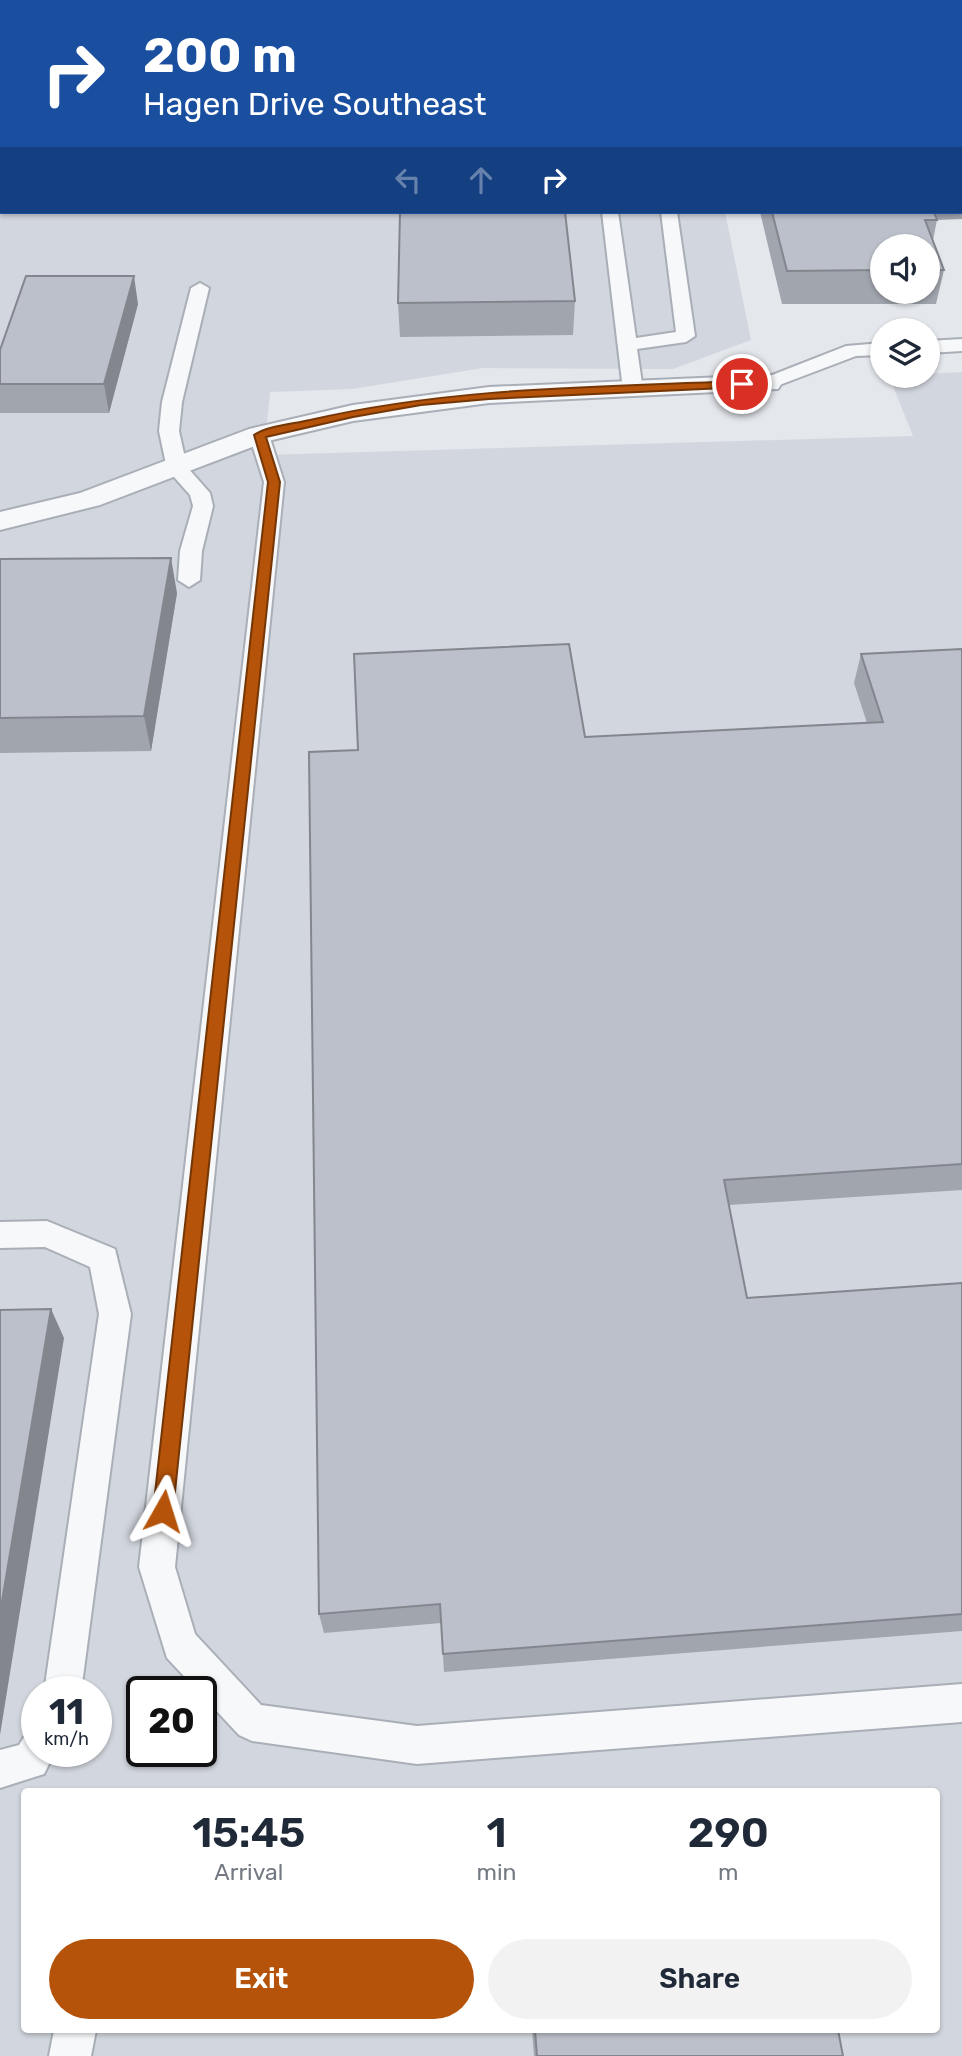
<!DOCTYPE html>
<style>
:root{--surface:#fff;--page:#f2f2f3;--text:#1f2937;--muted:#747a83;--accent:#b45309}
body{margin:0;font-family:Rubik,sans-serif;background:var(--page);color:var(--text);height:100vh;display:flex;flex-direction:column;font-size:26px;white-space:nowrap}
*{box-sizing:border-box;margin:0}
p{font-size:23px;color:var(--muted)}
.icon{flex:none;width:38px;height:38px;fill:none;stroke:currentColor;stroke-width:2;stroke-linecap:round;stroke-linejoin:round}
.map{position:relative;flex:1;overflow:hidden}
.details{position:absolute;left:21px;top:1788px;width:919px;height:245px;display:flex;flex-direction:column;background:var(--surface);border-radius:7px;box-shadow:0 2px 5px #0004}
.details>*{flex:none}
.top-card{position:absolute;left:0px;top:0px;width:962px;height:214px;box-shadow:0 2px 5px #0004;background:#1a4fa0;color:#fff;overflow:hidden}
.controls{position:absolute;left:870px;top:234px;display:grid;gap:14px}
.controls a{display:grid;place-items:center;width:70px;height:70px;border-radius:50%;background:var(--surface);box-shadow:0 2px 5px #0004;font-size:35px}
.speed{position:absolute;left:21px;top:1676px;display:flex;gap:14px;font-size:35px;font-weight:700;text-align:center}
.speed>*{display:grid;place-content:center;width:91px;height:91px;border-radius:50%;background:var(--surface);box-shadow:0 2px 5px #0004;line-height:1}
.speed small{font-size:18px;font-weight:400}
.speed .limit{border:4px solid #111;border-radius:10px;background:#fff;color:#111}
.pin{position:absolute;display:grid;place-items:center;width:60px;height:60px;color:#fff;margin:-30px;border:4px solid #fff;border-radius:50%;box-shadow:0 2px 7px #0007}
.me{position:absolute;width:77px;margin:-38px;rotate:6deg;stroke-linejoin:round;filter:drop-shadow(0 0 5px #0008)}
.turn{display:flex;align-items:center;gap:24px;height:147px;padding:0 28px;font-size:32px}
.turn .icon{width:91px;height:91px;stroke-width:2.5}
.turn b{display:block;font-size:49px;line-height:60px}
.lanes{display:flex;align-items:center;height:66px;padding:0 28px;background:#0003;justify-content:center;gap:35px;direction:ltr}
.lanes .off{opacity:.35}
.eta{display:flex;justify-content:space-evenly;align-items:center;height:119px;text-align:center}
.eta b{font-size:42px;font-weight:600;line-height:49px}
.action{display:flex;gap:14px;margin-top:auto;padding:14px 28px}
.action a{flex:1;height:80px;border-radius:42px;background:var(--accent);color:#fff;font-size:28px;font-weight:600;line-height:80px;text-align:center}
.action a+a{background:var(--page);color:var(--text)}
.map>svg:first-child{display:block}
.built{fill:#d2d6de;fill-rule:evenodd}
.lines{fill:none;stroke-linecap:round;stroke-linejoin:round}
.lane-casing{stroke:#a9aeb7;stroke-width:4}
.street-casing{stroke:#a9aeb7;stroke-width:4}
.lane{fill:#f7f8fa;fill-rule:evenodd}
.street{fill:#f7f8fa;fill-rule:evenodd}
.wall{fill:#a1a5ae;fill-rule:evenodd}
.shaded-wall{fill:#83868d}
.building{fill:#bbc0ca;stroke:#83868d;stroke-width:2}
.route{fill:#b45309;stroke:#753606;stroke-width:2}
</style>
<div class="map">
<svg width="962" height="2056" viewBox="0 0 962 2056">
<rect width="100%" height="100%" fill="#e4e7ec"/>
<path class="built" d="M 0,0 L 962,0 L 961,135 L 961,2 L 2,2 L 2,212 L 725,212 L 751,340 L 673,369 L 483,368 L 352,389 L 270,392 L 264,455 L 913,436 L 889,376 L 962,372 L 962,2056 L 0,2056 ZM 37,1692 L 96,1692 L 96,1752 L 37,1752 ZM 142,1692 L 201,1692 L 201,1752 L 142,1752 ZM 24,1792 L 936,1792 L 936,2030 L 24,2030 Z"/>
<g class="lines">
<g class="lane-casing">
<g id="lane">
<path d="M 108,0 L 128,0 L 129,2 L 109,2 Z"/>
<rect x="240" y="0" width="14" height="2"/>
<rect x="0" y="137" width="2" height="10"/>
<path d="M 602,212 L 618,212 L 636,338 L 676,332 L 661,212 L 677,212 L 695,336 L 686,342 L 637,349 L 643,390 L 633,396 L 623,390 Z"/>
<path d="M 200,283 L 209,288 L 182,402 L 179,431 L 187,467 L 210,493 L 213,506 L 202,551 L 200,580 L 189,587 L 178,580 L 180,551 L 193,506 L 190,495 L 167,469 L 159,431 L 162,402 L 191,288 Z"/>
<path d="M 962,339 L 962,351 L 928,353 L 928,341 Z"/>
<path d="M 882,343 L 882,355 L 856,356 L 769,389 L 759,383 L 762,379 L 846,346 Z"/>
<path d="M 259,429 L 269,435 L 284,482 L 175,1567 L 195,1634 L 261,1705 L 417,1726 L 962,1684 L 962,1722 L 417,1764 L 252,1741 L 239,1735 L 167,1658 L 139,1567 L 264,482 L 249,435 Z"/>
<path d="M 47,1221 L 115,1249 L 131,1314 L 81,1692 L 44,1692 L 99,1314 L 90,1267 L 45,1247 L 0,1248 L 0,1222 Z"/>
<path d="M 37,1731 L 37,1752 L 55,1752 L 44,1774 L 0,1788 L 0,1750 L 19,1745 L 24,1737 Z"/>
<path d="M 54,2030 L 96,2030 L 91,2056 L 49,2056 Z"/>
</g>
</g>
<g class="street-casing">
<path id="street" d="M 769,375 L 778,377 L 782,383 L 778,389 L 489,403 L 353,421 L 268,441 L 100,505 L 0,530 L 0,512 L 80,493 L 249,429 L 353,405 L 489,387 Z"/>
</g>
<use href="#lane" class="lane"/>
<use href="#street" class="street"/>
</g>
<g class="wall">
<path d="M 0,0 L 57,0 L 57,2 L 2,2 L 2,131 L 0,131 Z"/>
<path d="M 701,0 L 832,0 L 832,2 L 702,2 Z"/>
<path d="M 961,157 L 962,157 L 962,219 L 937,220 L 933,240 L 944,270 L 936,304 L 782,304 L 760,212 L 961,212 ZM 882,247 L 928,247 L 928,292 L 882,292 Z"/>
<path d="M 575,301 L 573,335 L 400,337 L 398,303 Z"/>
<path d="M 138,304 L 109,413 L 0,413 L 0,350 Z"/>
<path d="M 0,559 L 177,593 L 151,751 L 0,753 Z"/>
<path d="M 962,649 L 962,1190 L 729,1205 L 747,1298 L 962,1283 L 962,1631 L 444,1672 L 441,1623 L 324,1633 L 319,1614 L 585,737 L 867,723 L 854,683 L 861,654 Z"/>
<path d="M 532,2030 L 838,2030 L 843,2056 L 534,2056 Z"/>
</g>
<g class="shaded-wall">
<rect x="42" y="0" width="15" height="2"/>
<path d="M 134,276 L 138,304 L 109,413 L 104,384 Z"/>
<path d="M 171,558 L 177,593 L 151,751 L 144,716 Z"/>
<path d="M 51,1309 L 64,1338 L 0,1735 L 0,1613 Z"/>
</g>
<g class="building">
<path d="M 0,0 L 42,0 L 42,2 L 2,2 L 2,33 L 0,33 Z"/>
<rect x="278" y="0" width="307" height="2"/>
<rect x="0" y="41" width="2" height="58"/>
<rect x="961" y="157" width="1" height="35"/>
<path d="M 400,212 L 565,212 L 575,301 L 398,303 Z"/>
<path d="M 772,212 L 934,212 L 937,220 L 925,220 L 944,270 L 928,270 L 928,247 L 882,247 L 882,270 L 787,271 Z"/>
<path d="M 26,276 L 134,276 L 104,384 L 0,384 L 0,350 Z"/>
<path d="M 171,558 L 144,716 L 0,718 L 0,559 Z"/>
<path d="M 569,644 L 585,737 L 883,722 L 861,654 L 962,649 L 962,1164 L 724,1180 L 747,1298 L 962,1283 L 962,1614 L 443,1654 L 440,1604 L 319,1614 L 309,752 L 358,750 L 354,654 Z"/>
<path d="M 51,1309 L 0,1613 L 0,1310 Z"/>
<path d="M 535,2030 L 838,2030 L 843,2056 L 537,2056 Z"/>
</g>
<path class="route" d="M 742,381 L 746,382 L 746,387 L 489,399 L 421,405 L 353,417 L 266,437 L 280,482 L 173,1511 L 170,1518 L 163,1521 L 156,1518 L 153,1511 L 268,482 L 254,435 C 267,426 293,424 310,420 C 452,387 597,387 742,381 Z"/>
</svg>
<div class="controls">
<a><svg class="icon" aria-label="sound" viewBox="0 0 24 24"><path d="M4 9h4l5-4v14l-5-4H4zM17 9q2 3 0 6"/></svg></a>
<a><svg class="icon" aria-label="layers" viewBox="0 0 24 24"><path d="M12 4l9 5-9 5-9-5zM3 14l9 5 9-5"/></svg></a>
</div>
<div class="speed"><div>11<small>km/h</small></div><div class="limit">20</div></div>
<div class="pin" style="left:742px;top:384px;background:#d93025"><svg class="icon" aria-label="arrive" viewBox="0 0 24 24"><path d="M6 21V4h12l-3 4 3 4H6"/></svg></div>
<svg class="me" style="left:163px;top:1511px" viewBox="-20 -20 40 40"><path d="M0-17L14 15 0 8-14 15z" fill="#b45309" stroke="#fff" stroke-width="4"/></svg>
<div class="top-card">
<div class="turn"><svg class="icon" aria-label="right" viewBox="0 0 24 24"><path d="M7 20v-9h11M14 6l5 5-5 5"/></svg><div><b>200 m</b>Hagen Drive Southeast</div></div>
<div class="lanes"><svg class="icon off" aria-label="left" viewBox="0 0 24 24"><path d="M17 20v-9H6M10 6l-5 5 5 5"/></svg><svg class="icon off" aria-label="ahead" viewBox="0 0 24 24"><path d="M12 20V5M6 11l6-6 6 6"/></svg><svg class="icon" aria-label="right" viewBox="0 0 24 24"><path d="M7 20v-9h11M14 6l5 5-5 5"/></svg></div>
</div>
<section class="details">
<div class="eta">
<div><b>15:45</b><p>Arrival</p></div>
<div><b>1</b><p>min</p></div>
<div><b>290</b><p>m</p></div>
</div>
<div class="action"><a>Exit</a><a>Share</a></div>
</section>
</div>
